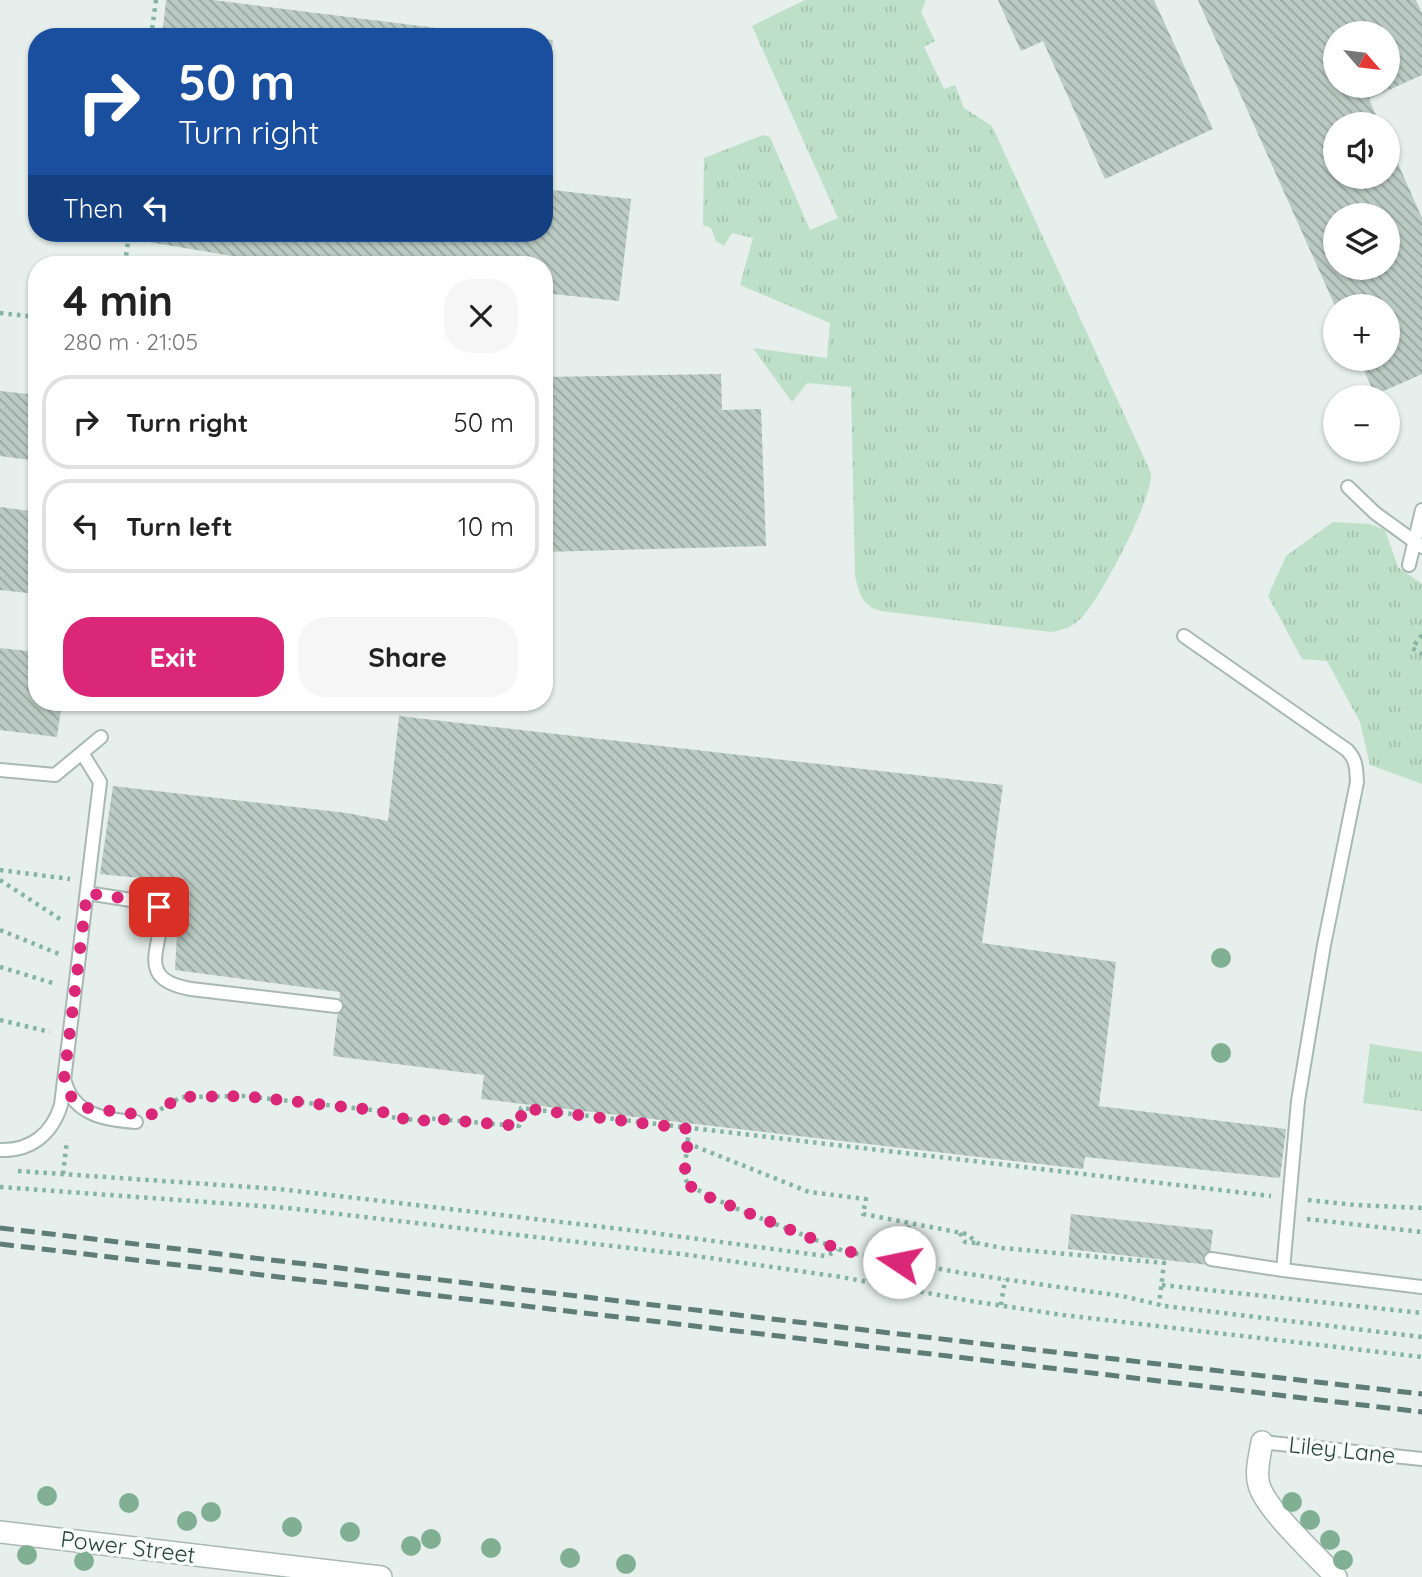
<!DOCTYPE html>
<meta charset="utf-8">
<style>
:root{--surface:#fff;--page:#f6f6f6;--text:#222;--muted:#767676;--line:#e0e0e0;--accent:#db2777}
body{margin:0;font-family:Quicksand,sans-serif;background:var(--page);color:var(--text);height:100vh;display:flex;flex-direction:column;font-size:26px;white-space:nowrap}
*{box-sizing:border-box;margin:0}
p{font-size:23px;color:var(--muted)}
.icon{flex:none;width:38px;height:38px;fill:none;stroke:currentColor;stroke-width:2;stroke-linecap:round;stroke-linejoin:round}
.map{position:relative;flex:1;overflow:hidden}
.details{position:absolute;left:28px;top:256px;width:525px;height:455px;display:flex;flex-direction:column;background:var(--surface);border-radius:28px;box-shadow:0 2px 5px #0004}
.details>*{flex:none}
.top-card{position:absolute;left:28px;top:28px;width:525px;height:214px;border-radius:28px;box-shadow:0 2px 5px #0004;background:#1a4fa0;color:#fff;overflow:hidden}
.needle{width:46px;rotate:118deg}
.fabs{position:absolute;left:1323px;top:21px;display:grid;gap:14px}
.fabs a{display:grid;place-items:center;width:77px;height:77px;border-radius:50%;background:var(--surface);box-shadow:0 2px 5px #0004;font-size:35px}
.pin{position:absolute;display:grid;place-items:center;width:60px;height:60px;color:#fff;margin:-30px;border-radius:14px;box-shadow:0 4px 10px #0006}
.me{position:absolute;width:77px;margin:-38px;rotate:281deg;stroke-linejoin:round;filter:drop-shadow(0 0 5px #0008)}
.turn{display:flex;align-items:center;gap:24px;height:147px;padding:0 35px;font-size:32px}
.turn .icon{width:91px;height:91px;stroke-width:2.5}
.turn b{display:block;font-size:49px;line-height:60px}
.then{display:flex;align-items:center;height:66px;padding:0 35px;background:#0003;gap:14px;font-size:26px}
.round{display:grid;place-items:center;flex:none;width:74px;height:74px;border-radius:28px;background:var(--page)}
.overview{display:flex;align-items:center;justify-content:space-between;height:119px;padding:0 35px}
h1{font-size:42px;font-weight:700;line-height:52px}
.action{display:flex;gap:14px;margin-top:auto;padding:14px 35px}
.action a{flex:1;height:80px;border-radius:28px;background:var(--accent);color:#fff;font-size:28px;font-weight:700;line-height:80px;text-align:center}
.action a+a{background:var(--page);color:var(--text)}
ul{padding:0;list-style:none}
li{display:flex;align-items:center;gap:21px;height:94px;margin:0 14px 10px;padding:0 21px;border:4px solid var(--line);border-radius:28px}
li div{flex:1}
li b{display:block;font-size:26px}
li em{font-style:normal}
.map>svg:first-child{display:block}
.grass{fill:url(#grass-tufts)}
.building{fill:url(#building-back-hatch);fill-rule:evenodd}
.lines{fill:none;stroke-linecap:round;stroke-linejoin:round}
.service-casing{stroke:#a8b8b2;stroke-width:16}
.minor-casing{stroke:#a8b8b2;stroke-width:24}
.path{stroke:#86b3a5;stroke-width:4.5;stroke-dasharray:3.5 5;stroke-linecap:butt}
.service{stroke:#fff;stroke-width:12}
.minor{stroke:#fff;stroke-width:21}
.rail{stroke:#5f7d75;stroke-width:5;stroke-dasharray:14 7;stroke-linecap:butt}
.tree{fill:#80af93}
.route{stroke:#db2777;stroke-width:12;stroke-dasharray:0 21.6}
.labels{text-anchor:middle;stroke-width:7;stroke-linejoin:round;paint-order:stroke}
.street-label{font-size:23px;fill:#24423a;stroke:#f7fbf9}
</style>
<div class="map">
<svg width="1422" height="1577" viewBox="0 0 1422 1577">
<defs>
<pattern id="grass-tufts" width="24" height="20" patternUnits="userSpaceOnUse" patternTransform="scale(1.75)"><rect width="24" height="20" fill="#bfe0c8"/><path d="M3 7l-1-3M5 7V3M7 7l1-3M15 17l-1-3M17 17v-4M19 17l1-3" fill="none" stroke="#a4c1ad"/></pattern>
<pattern id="building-back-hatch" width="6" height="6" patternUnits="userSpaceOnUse" patternTransform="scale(1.75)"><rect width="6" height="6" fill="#bbcac4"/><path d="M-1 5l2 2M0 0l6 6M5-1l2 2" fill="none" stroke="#98a6a0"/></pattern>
</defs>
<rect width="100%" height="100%" fill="#e6efeb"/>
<g class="grass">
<path d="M 805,0 L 926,0 L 921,12 L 935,41 L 924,47 L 944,89 L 955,85 L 964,108 L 992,126 L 1151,473 C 1153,499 1102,595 1084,615 C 1075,626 1064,630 1051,632 L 881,611 C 862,607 859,592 855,576 L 851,387 L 807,383 L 792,402 L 753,348 L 827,358 L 830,323 L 740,285 L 753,238 L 732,233 L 724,246 L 716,241 L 711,228 L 703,225 L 704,158 L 763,135 L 770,137 L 810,230 L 838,218 L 752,26 Z"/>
<path d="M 1333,522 L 1369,524 L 1385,530 L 1398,567 L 1422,584 L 1422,784 L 1370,765 L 1360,722 L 1327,661 L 1302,659 L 1268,596 L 1286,556 Z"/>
<path d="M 1370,1044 L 1422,1052 L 1422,1111 L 1363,1103 Z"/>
</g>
<g class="building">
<path d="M 166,0 L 213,0 L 509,37 L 162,37 Z"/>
<path d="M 998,0 L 1154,0 L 1213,129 L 1105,179 L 1043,41 L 1021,51 Z"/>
<path d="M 1198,0 L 1416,0 L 1422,13 L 1422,75 L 1369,99 L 1380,124 L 1335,124 L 1335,177 L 1388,177 L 1388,141 L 1422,218 L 1422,374 L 1375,395 L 1359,359 L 1388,359 L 1388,306 L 1335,306 ZM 1335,33 L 1388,33 L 1388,86 L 1335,86 ZM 1335,215 L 1388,215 L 1388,268 L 1335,268 Z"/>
<path d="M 544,39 L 553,40 L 546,96 L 544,96 Z"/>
<path d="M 544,189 L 631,199 L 619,301 L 544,293 L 544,264 L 250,264 L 250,259 L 137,240 L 138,233 L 544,233 Z"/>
<path d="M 721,374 L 722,410 L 761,409 L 766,546 L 544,552 L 544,377 Z"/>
<path d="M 0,391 L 37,395 L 37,461 L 0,456 Z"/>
<path d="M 0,507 L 37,512 L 37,594 L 0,590 Z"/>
<path d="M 0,648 L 37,652 L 37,702 L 62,702 L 57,737 L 0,730 Z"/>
<path d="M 399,716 L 1003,785 L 982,943 L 1116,962 L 1099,1106 L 1286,1129 L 1280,1178 L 1085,1157 L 1083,1169 L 481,1099 L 484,1075 L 333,1056 L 340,992 L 175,970 L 180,882 L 100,874 L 113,786 L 347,813 L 388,821 Z"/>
<path d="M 1071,1214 L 1213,1230 L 1209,1265 L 1068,1249 Z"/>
</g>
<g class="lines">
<g class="service-casing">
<g id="service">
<path d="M 1348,487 L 1375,513 L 1422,547"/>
<path d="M 1409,565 L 1422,510"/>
<path d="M 1184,636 L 1347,750 C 1357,760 1356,769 1357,782 L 1324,945 L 1298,1101 L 1283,1270 L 1211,1259"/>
<path d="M 0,770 L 55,775 L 101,737"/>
<path d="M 87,893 L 156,904 C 174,936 125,978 191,989 L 336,1006"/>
<path d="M 65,1082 C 74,1115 106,1120 136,1122"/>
<path d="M 0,1150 C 31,1151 52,1134 61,1105 L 100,782 L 82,753"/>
<path d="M 1283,1270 L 1422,1287"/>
<path d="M 1262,1442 L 1422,1459"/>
</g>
</g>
<g class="minor-casing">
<g id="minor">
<path d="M 1262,1442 C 1260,1455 1255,1472 1259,1485 C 1266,1510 1317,1556 1336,1577"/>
<path d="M 0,1532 L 381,1577"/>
</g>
</g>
<g class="path">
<path d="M 151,37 L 156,0"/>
<path d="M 125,264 L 129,233"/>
<path d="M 0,313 L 37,317"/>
<path d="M 1422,635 L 1412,648 L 1422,654"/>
<path d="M 0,870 L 70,879"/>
<path d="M 0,880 L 63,921"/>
<path d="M 0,930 L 59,954"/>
<path d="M 0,967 L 56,984"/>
<path d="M 0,1020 L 50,1032"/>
<path d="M 153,1114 L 181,1097 L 244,1096 L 381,1111 L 389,1117 L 424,1121 L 425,1118 L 519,1126 L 521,1108 L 1271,1196"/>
<path d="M 689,1129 L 684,1175 L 688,1185 L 730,1206 L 846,1252 L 968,1274 L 1122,1296 L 1165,1306 L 1422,1337"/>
<path d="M 687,1143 L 809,1192 L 866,1199 L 863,1214 L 967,1234 L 977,1243 L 1002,1248 L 1164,1263 L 1159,1305"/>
<path d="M 18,1171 L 279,1189 L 646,1232 L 825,1256 L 833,1253 L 837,1249"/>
<path d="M 63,1174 L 67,1140"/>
<path d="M 0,1187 L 288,1208 L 689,1255 L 841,1277 L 971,1301 L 1063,1315 L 1422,1357"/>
<path d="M 1308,1200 L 1355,1205 L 1422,1208"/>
<path d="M 1307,1219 L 1422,1232"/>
<path d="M 960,1233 L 965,1242 L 976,1243"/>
<path d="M 904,1243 L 924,1249 L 920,1265"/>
<path d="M 899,1262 L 910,1223"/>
<path d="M 1162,1285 L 1422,1313"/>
<path d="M 1001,1305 L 1005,1279"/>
</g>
<use href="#service" class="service"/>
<use href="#minor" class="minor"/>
<g class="rail">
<path d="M 0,1228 L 1001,1346 L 1422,1394"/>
<path d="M 0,1244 L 1422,1412"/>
</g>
</g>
<g class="tree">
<circle cx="1221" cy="958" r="10"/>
<circle cx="1221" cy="1053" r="10"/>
<circle cx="47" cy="1496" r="10"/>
<circle cx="1292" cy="1502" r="10"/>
<circle cx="129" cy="1503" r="10"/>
<circle cx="211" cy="1512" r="10"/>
<circle cx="1310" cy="1520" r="10"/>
<circle cx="187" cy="1521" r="10"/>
<circle cx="292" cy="1527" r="10"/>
<circle cx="350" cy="1532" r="10"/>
<circle cx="431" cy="1539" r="10"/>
<circle cx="1330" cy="1540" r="10"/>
<circle cx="411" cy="1546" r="10"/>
<circle cx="491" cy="1548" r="10"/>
<circle cx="27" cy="1555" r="10"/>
<circle cx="570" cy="1558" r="10"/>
<circle cx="1343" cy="1560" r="10"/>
<circle cx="84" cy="1561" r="10"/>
<circle cx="626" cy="1564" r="10"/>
</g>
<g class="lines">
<path class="route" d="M 159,907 L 154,903 L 87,893 L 64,1079 L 69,1094 L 80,1107 L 149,1116 L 181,1097 L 244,1096 L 382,1111 L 389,1117 L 424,1121 L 425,1118 L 520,1126 L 522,1108 L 689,1129 L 684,1179 L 688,1185 L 711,1198 L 841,1250 L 899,1262"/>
</g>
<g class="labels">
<g class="street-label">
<text transform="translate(1342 1450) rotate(6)" y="8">Liley Lane</text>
<text transform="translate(128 1547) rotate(7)" y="8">Power Street</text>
</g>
</g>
</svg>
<div class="fabs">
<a><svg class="needle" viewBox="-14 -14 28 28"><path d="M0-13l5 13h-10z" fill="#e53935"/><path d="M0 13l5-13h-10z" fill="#767676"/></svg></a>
<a><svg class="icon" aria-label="sound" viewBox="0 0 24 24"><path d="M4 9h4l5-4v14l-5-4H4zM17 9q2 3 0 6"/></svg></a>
<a><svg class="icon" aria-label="layers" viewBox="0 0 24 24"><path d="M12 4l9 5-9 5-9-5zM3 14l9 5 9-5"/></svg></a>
<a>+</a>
<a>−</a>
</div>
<div class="pin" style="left:159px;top:907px;background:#d93025"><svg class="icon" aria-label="arrive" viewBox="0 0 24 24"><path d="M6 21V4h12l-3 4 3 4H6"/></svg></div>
<svg class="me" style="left:899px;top:1262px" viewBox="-20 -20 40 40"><circle r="19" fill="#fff"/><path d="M0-13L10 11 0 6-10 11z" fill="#db2777"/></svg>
<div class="top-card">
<div class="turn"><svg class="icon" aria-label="right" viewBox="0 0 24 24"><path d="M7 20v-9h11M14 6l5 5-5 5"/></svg><div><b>50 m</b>Turn right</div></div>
<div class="then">Then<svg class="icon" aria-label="left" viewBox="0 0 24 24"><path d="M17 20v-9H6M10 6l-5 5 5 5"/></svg></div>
</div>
<section class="details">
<div class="overview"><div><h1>4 min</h1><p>280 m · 21:05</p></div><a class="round"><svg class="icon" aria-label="close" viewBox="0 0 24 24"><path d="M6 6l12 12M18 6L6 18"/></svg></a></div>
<ul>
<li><svg class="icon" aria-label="right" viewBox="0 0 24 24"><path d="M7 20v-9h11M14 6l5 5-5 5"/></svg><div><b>Turn right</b></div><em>50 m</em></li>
<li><svg class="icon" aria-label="left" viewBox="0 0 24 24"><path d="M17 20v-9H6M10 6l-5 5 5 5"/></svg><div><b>Turn left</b></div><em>10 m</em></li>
</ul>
<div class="action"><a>Exit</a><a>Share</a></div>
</section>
</div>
